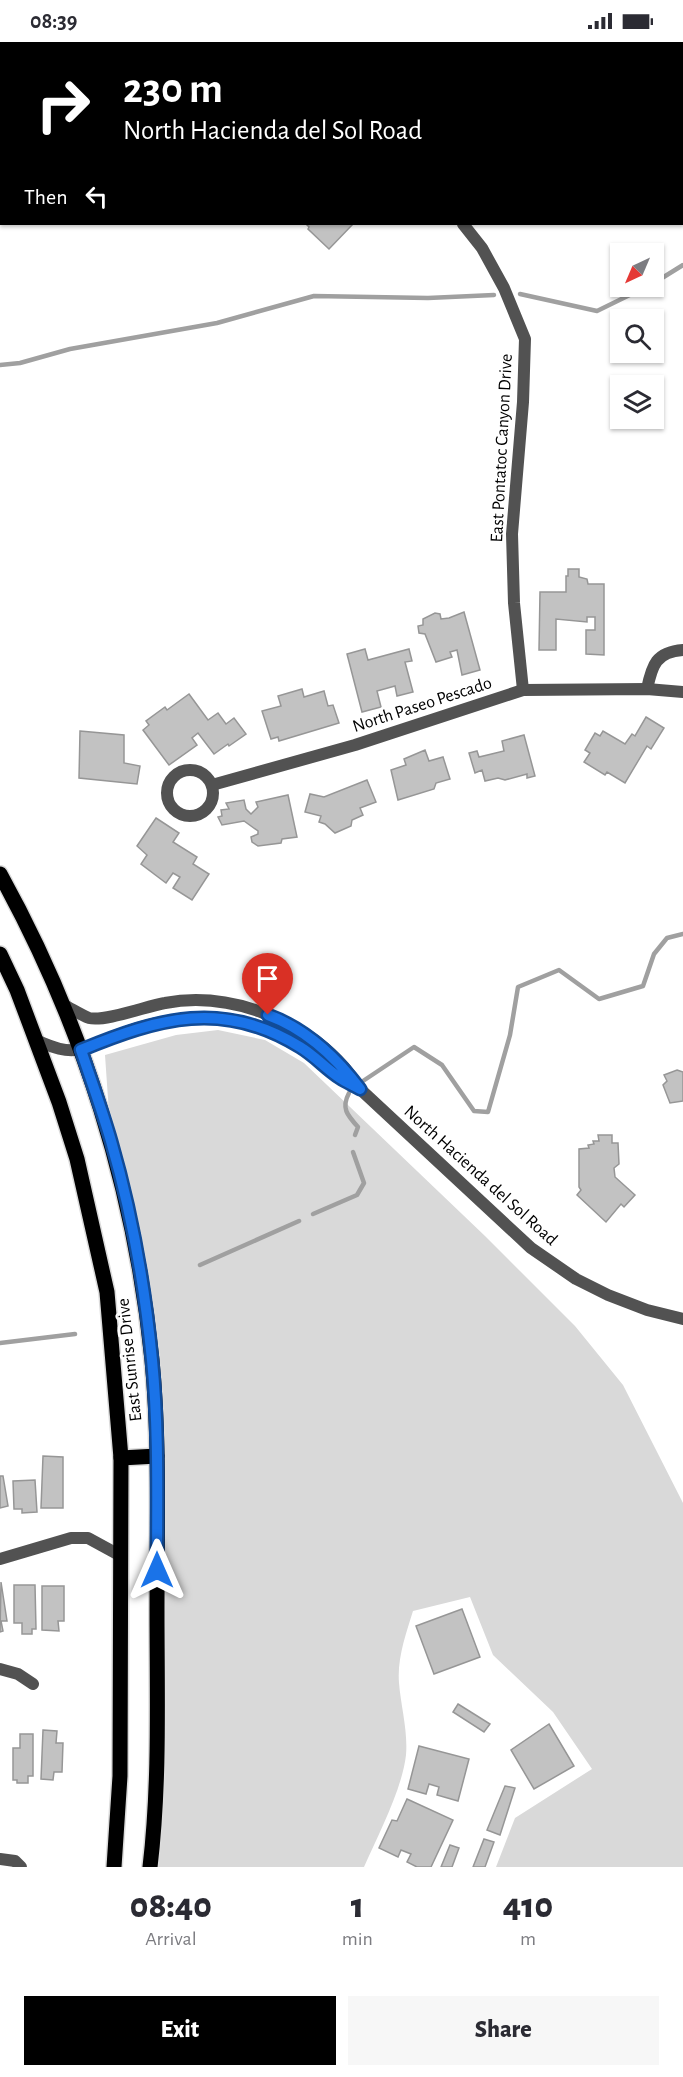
<!DOCTYPE html>
<style>
:root{--surface:#fff;--page:#f7f7f7;--text:#2b2b33;--muted:#7c7c81;--accent:#000}
body{margin:0;font-family:"Alegreya Sans",sans-serif;background:var(--page);color:var(--text);height:100vh;display:flex;flex-direction:column;font-size:22px;white-space:nowrap}
*{box-sizing:border-box;margin:0}
p{font-size:20px;color:var(--muted)}
.icon{flex:none;width:33px;height:33px;fill:none;stroke:currentColor;stroke-width:2;stroke-linecap:round;stroke-linejoin:round}
.map{position:relative;height:1825px;overflow:hidden}
.details{display:flex;flex-direction:column;background:var(--surface);flex:1}
.details>*{flex:none}
.guide{position:absolute;left:0px;top:0px;width:684px;height:183px;box-shadow:0 2px 4px #0004;background:#000;color:#fff;overflow:hidden}
.needle{width:39px;rotate:224deg}
.tools{position:absolute;left:610px;top:201px;display:grid;gap:12px}
.tools a{display:grid;place-items:center;width:54px;height:54px;border-radius:0px;background:var(--surface);box-shadow:0 2px 4px #0004;font-size:30px}
.pin{position:absolute;display:grid;place-items:center;width:51px;height:51px;color:#fff;margin:-62px -26px;border-radius:50% 50% 50% 0;rotate:-45deg;box-shadow:0 0 6px #0007}
.pin .icon{rotate:45deg}
.me{position:absolute;width:66px;margin:-33px;rotate:0deg;stroke-linejoin:round;filter:drop-shadow(0 0 4px #0008)}
.turn{display:flex;align-items:center;gap:21px;height:126px;padding:0 24px;font-size:27px}
.turn .icon{width:78px;height:78px;stroke-width:2.5}
.turn b{display:block;font-size:42px;line-height:51px}
.then{display:flex;align-items:center;height:57px;padding:0 24px;background:#0003;gap:12px;font-size:22px}
.eta{display:flex;justify-content:space-evenly;align-items:center;height:102px;text-align:center}
.eta b{font-size:36px;font-weight:800;line-height:42px}
.action{display:flex;gap:12px;margin-top:auto;padding:12px 24px}
.action a{flex:1;height:69px;border-radius:0px;background:var(--accent);color:#fff;font-size:24px;font-weight:800;line-height:69px;text-align:center}
.action a+a{background:var(--page);color:var(--text)}
.status{display:flex;justify-content:space-between;align-items:center;height:42px;padding:0 30px;background:var(--surface);direction:ltr}
.status svg{height:16px;fill:currentColor}
.map>svg:first-child{display:block}
.grass{fill:#d9d9d9}
.lines{fill:none;stroke-linecap:round;stroke-linejoin:round}
.stream{stroke:#a0a0a0;stroke-width:4.5}
.building{fill:#c2c2c2;stroke:#969696;stroke-width:1.5}
.primary-casing{stroke:#dbdbdb;stroke-width:18}
.minor{stroke:#525252;stroke-width:12}
.tertiary{stroke:#525252;stroke-width:12}
.primary{stroke:#000;stroke-width:15}
.route-casing{stroke:#114b97;stroke-width:15}
.route{stroke:#1a73e8;stroke-width:10}
.labels{text-anchor:middle;stroke-width:6;stroke-linejoin:round;paint-order:stroke}
.street-label{font-size:18px;fill:#000;stroke:#fff}
</style>
<div class="status"><b>08:39</b><svg viewBox="0 0 49 12"><path d="M0 12V9h3v3zM5 12V6h3v6zM10 12V3h3v9zM15 12V0h3v12zM26 1h20v11H26zM47 4h2v5h-2z"/></svg></div>
<div class="map">
<svg width="683" height="1825" viewBox="0 0 683 1825">
<rect width="100%" height="100%" fill="#fff"/>
<path class="grass" d="M 218,988 L 265,998 L 304,1021 L 485,1194 L 575,1284 L 623,1343 L 683,1461 L 683,1825 L 496,1825 L 515,1776 L 592,1727 L 553,1670 L 493,1613 L 470,1555 L 413,1569 C 406,1592 397,1616 399,1641 C 401,1665 408,1689 406,1713 C 402,1748 378,1793 364,1825 L 150,1825 L 152,1318 L 111,1100 L 105,1013 L 176,993 Z"/>
<g class="lines">
<g class="stream">
<path d="M 654,241 L 683,223"/>
<path d="M 520,252 L 597,269 L 648,244"/>
<path d="M 0,323 L 20,321 L 70,307 L 217,281 L 314,254 L 428,256 L 494,253"/>
<path d="M 363,1039 L 414,1005 L 442,1023 L 474,1069 L 488,1070 L 510,993 L 518,945 L 559,928 L 599,957 L 643,944 L 654,912 L 667,896 L 683,892"/>
<path d="M 349,1051 C 341,1066 347,1073 358,1085 L 355,1093"/>
<path d="M 313,1172 L 357,1153 L 364,1141 L 353,1110"/>
<path d="M 200,1223 L 299,1179"/>
<path d="M 0,1301 L 75,1292"/>
</g>
</g>
<g class="building">
<path d="M 123,0 L 166,0 L 166,2 Z"/>
<path d="M 473,0 L 514,0 L 472,2 Z"/>
<path d="M 306,182 L 353,182 L 329,207 L 308,187 L 309,185 Z"/>
<path d="M 568,527 L 579,527 L 579,535 L 587,537 L 588,542 L 604,542 L 604,613 L 586,612 L 586,588 L 595,588 L 595,575 L 587,575 L 587,580 L 556,577 L 556,608 L 539,608 L 540,550 L 566,550 L 566,534 L 568,534 Z"/>
<path d="M 464,570 L 480,628 L 462,633 L 457,608 L 450,610 L 452,615 L 436,620 L 425,592 L 419,591 L 418,584 L 423,583 L 423,577 L 435,571 L 440,572 L 441,577 L 449,576 Z"/>
<path d="M 365,607 L 368,618 L 409,607 L 412,619 L 405,620 L 413,650 L 397,654 L 395,644 L 377,649 L 381,665 L 362,670 L 347,612 Z"/>
<path d="M 302,647 L 304,655 L 324,649 L 328,664 L 333,663 L 339,681 L 279,699 L 278,695 L 271,697 L 262,669 L 281,664 L 278,654 Z"/>
<path d="M 189,652 L 208,678 L 218,671 L 226,682 L 234,676 L 246,692 L 229,704 L 228,702 L 214,712 L 198,691 L 192,696 L 197,703 L 169,723 L 143,688 L 149,683 L 146,679 L 165,665 L 167,668 Z"/>
<path d="M 646,675 L 664,686 L 651,707 L 647,704 L 625,741 L 607,730 L 605,733 L 584,720 L 590,711 L 585,708 L 595,691 L 600,694 L 603,689 L 625,702 L 632,692 L 635,694 Z"/>
<path d="M 80,689 L 124,693 L 124,721 L 140,724 L 137,742 L 79,736 Z"/>
<path d="M 524,693 L 535,734 L 527,736 L 527,732 L 505,738 L 498,736 L 485,739 L 482,728 L 475,731 L 469,711 L 477,709 L 479,715 L 504,709 L 502,699 Z"/>
<path d="M 425,708 L 429,719 L 443,715 L 450,737 L 436,741 L 434,747 L 398,758 L 391,728 L 406,723 L 404,717 Z"/>
<path d="M 367,738 L 376,760 L 360,766 L 363,773 L 352,778 L 351,784 L 335,791 L 325,782 L 319,780 L 321,774 L 305,770 L 310,752 L 324,755 Z"/>
<path d="M 288,753 L 297,795 L 282,797 L 281,801 L 258,804 L 252,800 L 251,795 L 258,792 L 258,789 L 244,779 L 222,783 L 218,775 L 222,774 L 221,768 L 229,767 L 226,761 L 244,758 L 246,767 L 251,772 L 258,765 L 256,760 Z"/>
<path d="M 156,776 L 179,791 L 173,800 L 197,815 L 193,822 L 209,832 L 192,858 L 173,846 L 180,835 L 173,831 L 166,841 L 141,822 L 147,813 L 137,804 Z"/>
<path d="M 677,1028 L 683,1030 L 683,1059 L 670,1061 L 663,1043 L 667,1039 L 664,1033 Z"/>
<path d="M 598,1093 L 612,1093 L 612,1101 L 618,1101 L 619,1122 L 614,1126 L 615,1135 L 635,1153 L 624,1165 L 621,1162 L 606,1180 L 577,1153 L 581,1148 L 579,1145 L 579,1107 L 589,1106 L 588,1103 L 594,1102 L 593,1099 L 599,1099 Z"/>
<path d="M 43,1414 L 63,1415 L 63,1466 L 41,1466 Z"/>
<path d="M 0,1434 L 3,1434 L 8,1464 L 0,1466 Z"/>
<path d="M 35,1438 L 37,1470 L 22,1471 L 22,1467 L 14,1467 L 13,1439 Z"/>
<path d="M 1,1540 L 7,1579 L 1,1579 L 3,1589 L 0,1590 Z"/>
<path d="M 14,1543 L 35,1543 L 36,1587 L 32,1587 L 32,1592 L 22,1592 L 22,1581 L 14,1581 Z"/>
<path d="M 42,1544 L 64,1544 L 64,1579 L 58,1579 L 59,1589 L 42,1588 Z"/>
<path d="M 462,1567 L 480,1615 L 434,1632 L 416,1584 Z"/>
<path d="M 458,1662 L 490,1682 L 484,1690 L 453,1670 Z"/>
<path d="M 549,1682 L 574,1724 L 534,1747 L 511,1708 Z"/>
<path d="M 43,1688 L 57,1689 L 56,1701 L 63,1701 L 62,1730 L 54,1730 L 53,1738 L 41,1737 Z"/>
<path d="M 20,1692 L 33,1692 L 33,1734 L 28,1734 L 28,1741 L 17,1741 L 17,1738 L 13,1738 L 13,1706 L 20,1706 Z"/>
<path d="M 419,1704 L 469,1717 L 458,1759 L 437,1753 L 439,1745 L 429,1742 L 426,1752 L 408,1747 Z"/>
<path d="M 505,1744 L 515,1746 L 500,1793 L 487,1788 Z"/>
<path d="M 407,1757 L 453,1778 L 431,1825 L 417,1825 L 407,1820 L 411,1812 L 401,1808 L 398,1815 L 379,1806 L 392,1778 L 397,1779 Z"/>
<path d="M 484,1797 L 494,1800 L 485,1825 L 473,1825 Z"/>
<path d="M 450,1803 L 459,1806 L 452,1825 L 441,1825 Z"/>
</g>
<g class="lines">
<g class="primary-casing">
<g id="primary">
<path d="M 0,832 C 83,982 135,1148 152,1318 C 160,1401 157,1485 157,1569 C 157,1654 160,1741 150,1825"/>
<path d="M 0,912 L 17,948 L 59,1060 L 77,1117 L 107,1250 L 121,1416 L 120,1734 L 114,1825"/>
<path d="M 121,1416 L 157,1414"/>
</g>
</g>
<g class="minor">
<path d="M 372,2 L 374,0"/>
<path d="M 0,44 L 2,44"/>
<path d="M 463,182 L 482,206 L 504,246 L 525,297 L 523,360 L 512,492 L 514,561 L 523,648"/>
<path d="M 647,647 C 652,623 656,610 683,608"/>
<circle cx="190" cy="751" r="23"/>
<path d="M 212,743 L 355,703 L 523,648 L 647,647 L 683,650"/>
<path d="M 0,1517 L 71,1496 L 88,1496 L 121,1514"/>
<path d="M 0,1627 L 18,1632 L 33,1642"/>
<path d="M 0,1817 L 15,1819 L 21,1825"/>
</g>
<g class="tertiary">
<path d="M 64,963 C 72,967 81,973 89,976 C 105,980 147,964 165,961 C 228,949 302,977 344,1025 C 350,1032 355,1040 360,1047 L 531,1206 L 576,1237 L 608,1253 L 647,1268 L 683,1277"/>
<path d="M 38,999 C 52,1005 66,1011 82,1007 C 95,1004 107,996 120,992 C 155,979 191,972 228,977 C 260,981 294,999 319,1018 C 332,1028 342,1037 356,1045"/>
</g>
<use href="#primary" class="primary"/>
</g>
<g class="lines">
<g class="route-casing">
<path id="route" d="M 157,1528 C 157,1458 159,1388 152,1318 C 145,1246 131,1168 111,1099 C 102,1068 91,1038 81,1008 C 159,976 223,957 300,1005 C 315,1014 326,1027 340,1036 C 346,1040 353,1043 360,1047 C 336,1015 306,987 268,973"/>
</g>
<use href="#route" class="route"/>
</g>
<g class="labels">
<g class="street-label">
<text transform="translate(501 406) rotate(-87)" y="6">East Pontatoc Canyon Drive</text>
<text transform="translate(422 662) rotate(-18)" y="6">North Paseo Pescado</text>
<text transform="translate(481 1133) rotate(42)" y="6">North Hacienda del Sol Road</text>
<text transform="translate(129 1318) rotate(-96)" y="6">East Sunrise Drive</text>
</g>
</g>
</svg>
<div class="tools">
<a><svg class="needle" viewBox="-14 -14 28 28"><path d="M0-13l5 13h-10z" fill="#e53935"/><path d="M0 13l5-13h-10z" fill="#7c7c81"/></svg></a>
<a><svg class="icon" aria-label="search" viewBox="0 0 24 24"><circle cx="10" cy="10" r="6"/><path d="M15 15l6 6"/></svg></a>
<a><svg class="icon" aria-label="layers" viewBox="0 0 24 24"><path d="M12 4l9 5-9 5-9-5zM3 14l9 5 9-5"/></svg></a>
</div>
<div class="pin" style="left:268px;top:973px;background:#d93025"><svg class="icon" aria-label="arrive" viewBox="0 0 24 24"><path d="M6 21V4h12l-3 4 3 4H6"/></svg></div>
<svg class="me" style="left:157px;top:1528px" viewBox="-20 -20 40 40"><path d="M0-17L14 15 0 8-14 15z" fill="#1a73e8" stroke="#fff" stroke-width="4"/></svg>
<div class="guide">
<div class="turn"><svg class="icon" aria-label="right" viewBox="0 0 24 24"><path d="M7 20v-9h11M14 6l5 5-5 5"/></svg><div><b>230 m</b>North Hacienda del Sol Road</div></div>
<div class="then">Then<svg class="icon" aria-label="left" viewBox="0 0 24 24"><path d="M17 20v-9H6M10 6l-5 5 5 5"/></svg></div>
</div>
</div>
<section class="details">
<div class="eta">
<div><b>08:40</b><p>Arrival</p></div>
<div><b>1</b><p>min</p></div>
<div><b>410</b><p>m</p></div>
</div>
<div class="action"><a>Exit</a><a>Share</a></div>
</section>
